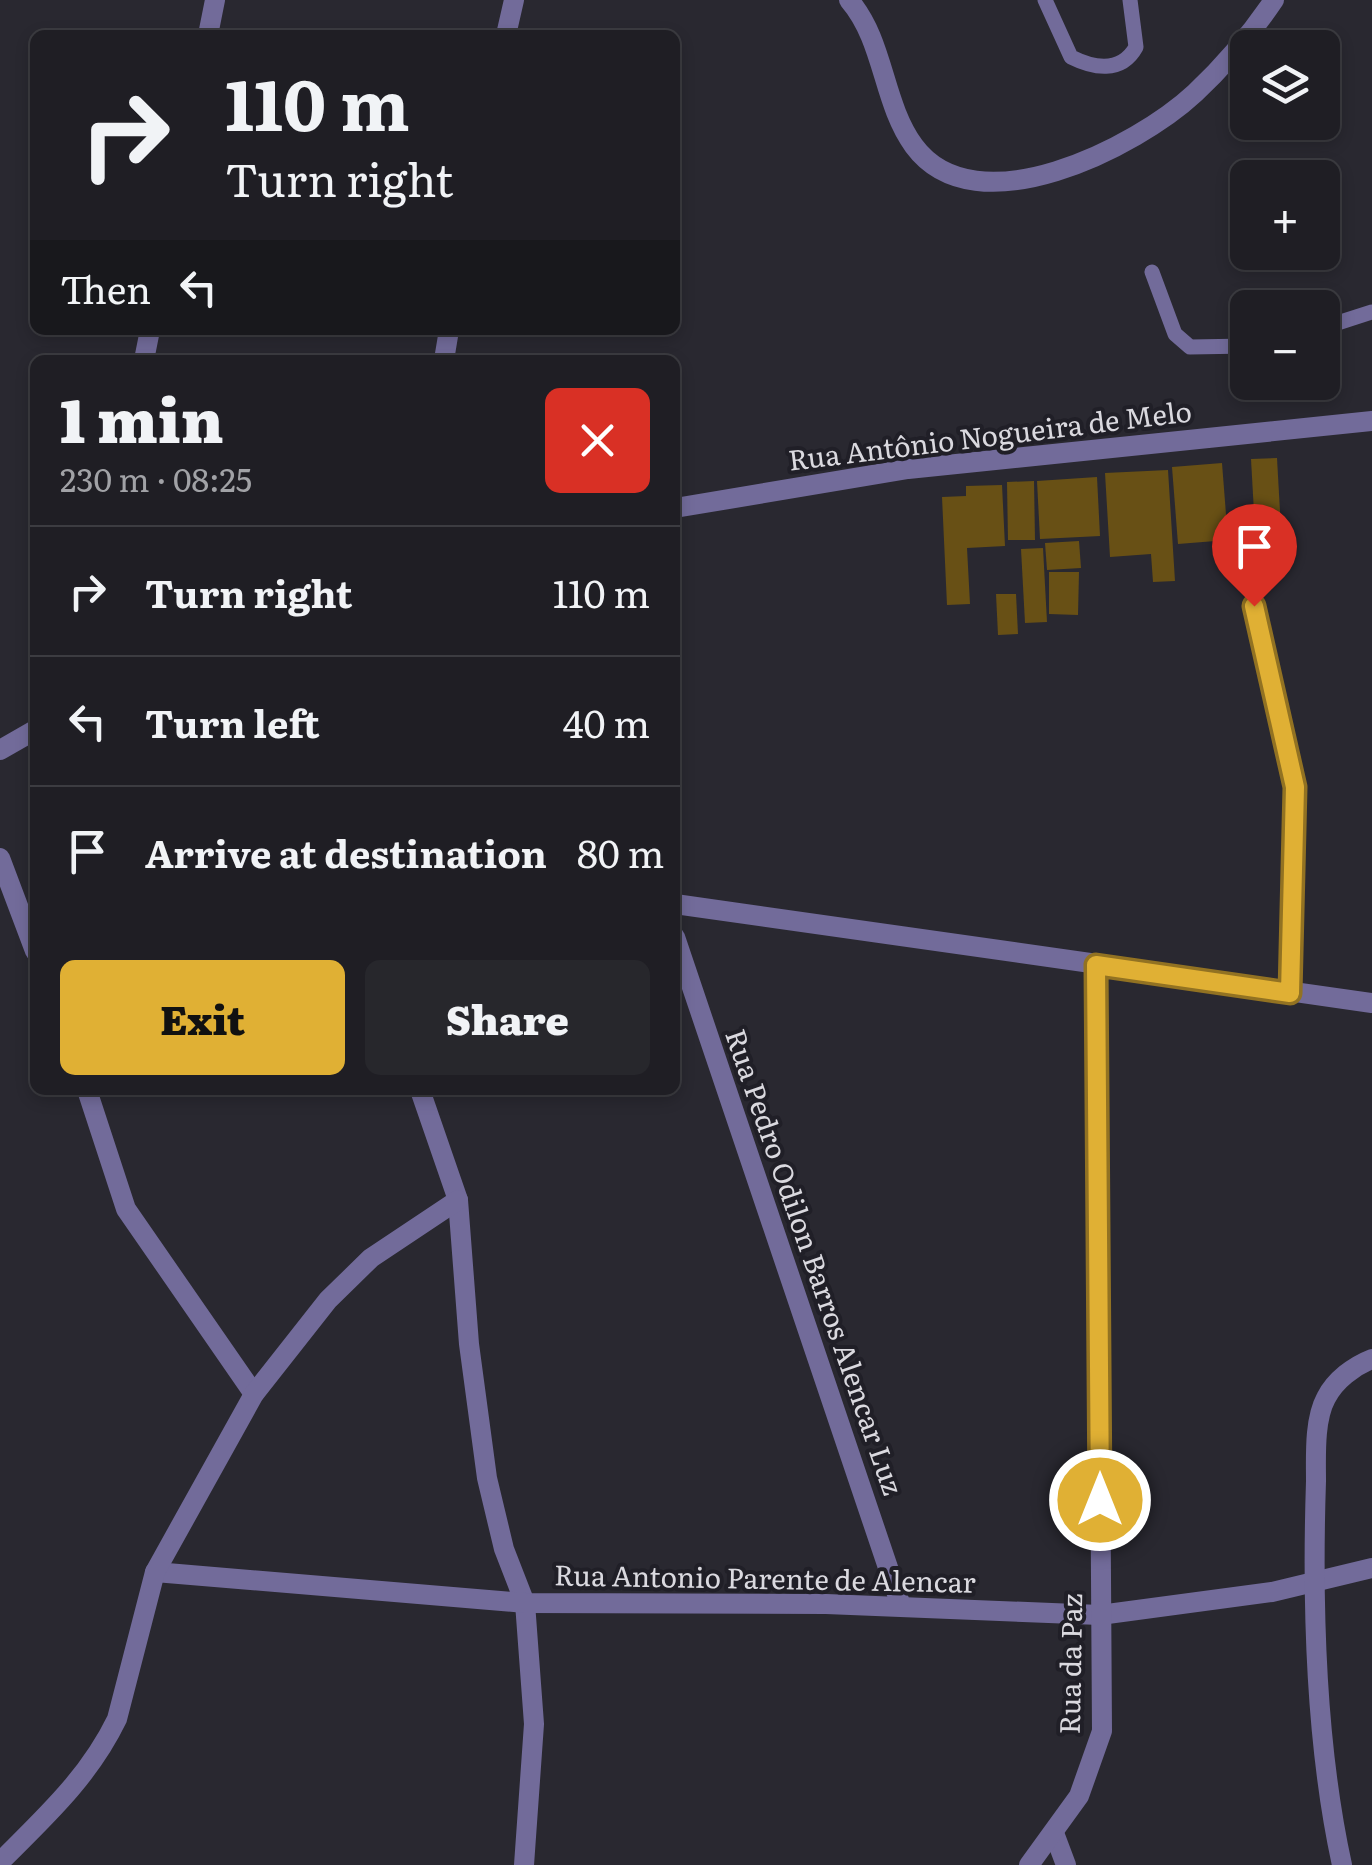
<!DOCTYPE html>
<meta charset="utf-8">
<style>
:root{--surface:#1f1e24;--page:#27272c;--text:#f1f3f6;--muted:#a1a2a6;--line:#3c3c41;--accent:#e0b034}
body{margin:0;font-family:Literata,serif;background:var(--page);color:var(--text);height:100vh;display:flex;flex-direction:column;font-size:38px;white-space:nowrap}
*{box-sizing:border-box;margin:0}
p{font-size:32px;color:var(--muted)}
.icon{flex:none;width:55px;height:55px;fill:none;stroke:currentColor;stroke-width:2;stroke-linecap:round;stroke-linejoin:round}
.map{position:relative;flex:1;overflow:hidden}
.side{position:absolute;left:30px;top:355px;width:650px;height:740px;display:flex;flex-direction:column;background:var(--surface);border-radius:15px;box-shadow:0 5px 15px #0003,0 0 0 2px var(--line)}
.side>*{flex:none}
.hud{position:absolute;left:30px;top:30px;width:650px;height:305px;border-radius:15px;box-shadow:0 5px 15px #0003,0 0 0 2px var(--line);background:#1f1e24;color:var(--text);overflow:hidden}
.tools{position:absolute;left:1230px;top:30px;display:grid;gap:20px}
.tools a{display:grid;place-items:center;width:110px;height:110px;border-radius:15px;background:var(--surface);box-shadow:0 5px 15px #0003,0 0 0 2px var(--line);font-size:50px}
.pin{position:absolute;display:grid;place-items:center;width:85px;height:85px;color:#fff;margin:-102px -42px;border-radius:50% 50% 50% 0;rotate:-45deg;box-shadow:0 0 10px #0007}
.pin .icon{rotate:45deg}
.me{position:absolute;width:110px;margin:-55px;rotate:0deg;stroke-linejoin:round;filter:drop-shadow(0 0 8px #0008)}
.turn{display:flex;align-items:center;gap:35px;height:210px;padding:0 30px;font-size:45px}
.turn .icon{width:130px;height:130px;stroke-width:2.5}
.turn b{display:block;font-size:70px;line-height:85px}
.then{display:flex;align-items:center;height:95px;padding:0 30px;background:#0003;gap:20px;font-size:38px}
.round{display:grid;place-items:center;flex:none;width:105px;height:105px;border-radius:15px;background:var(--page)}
.overview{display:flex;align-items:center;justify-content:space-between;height:170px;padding:0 30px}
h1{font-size:60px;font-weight:800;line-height:75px}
.cta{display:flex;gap:20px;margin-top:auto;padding:20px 30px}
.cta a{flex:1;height:115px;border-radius:15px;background:var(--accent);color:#111;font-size:40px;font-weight:800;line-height:115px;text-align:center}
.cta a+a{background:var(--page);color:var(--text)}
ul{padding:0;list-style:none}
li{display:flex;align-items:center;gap:30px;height:130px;padding:0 30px;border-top:2px solid var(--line)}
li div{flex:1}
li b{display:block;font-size:38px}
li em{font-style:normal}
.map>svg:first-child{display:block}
.building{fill:#685015}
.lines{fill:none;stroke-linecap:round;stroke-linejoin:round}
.lane{stroke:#726b9a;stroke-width:15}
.street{stroke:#726b9a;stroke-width:20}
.route-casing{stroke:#927222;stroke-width:25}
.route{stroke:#e0b034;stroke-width:18}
.labels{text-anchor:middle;stroke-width:8;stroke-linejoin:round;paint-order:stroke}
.street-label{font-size:28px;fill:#dad9df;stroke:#201f27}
</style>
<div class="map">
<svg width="1372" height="1865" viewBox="0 0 1372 1865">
<rect width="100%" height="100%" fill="#292830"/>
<g class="building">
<path d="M 1277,458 L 1282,547 L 1256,548 L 1251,459 Z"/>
<path d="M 1222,463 L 1228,540 L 1178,544 L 1172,467 Z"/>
<path d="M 1168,470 L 1175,581 L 1153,582 L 1151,554 L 1110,557 L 1105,473 Z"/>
<path d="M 1097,477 L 1100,536 L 1040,539 L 1037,481 Z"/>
<path d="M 1034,481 L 1035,540 L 1008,540 L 1007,482 Z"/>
<path d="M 1002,485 L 1005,546 L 967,548 L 970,604 L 947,605 L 942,497 L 966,496 L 966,486 Z"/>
<path d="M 1079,541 L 1081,568 L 1047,570 L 1045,543 Z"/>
<path d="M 1043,548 L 1047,622 L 1025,623 L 1021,549 Z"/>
<path d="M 1049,572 L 1079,572 L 1078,615 L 1049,614 Z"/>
<path d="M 996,594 L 1016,594 L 1018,634 L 998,635 Z"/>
</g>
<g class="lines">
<g class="lane">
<path d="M 1045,0 L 1071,57 C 1093,68 1121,74 1136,47 L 1130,0"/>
<path d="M 1152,272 L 1175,334 L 1190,347 L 1248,346"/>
<path d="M 1322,328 L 1372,312"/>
</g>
<g class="street">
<path d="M 849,0 C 885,42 882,102 914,146 C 976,230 1137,147 1195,93 C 1225,65 1251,34 1274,0"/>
<path d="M 208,35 L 215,0"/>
<path d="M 506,35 L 514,0"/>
<path d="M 144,360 L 150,330"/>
<path d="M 444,360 L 449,330"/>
<path d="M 675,508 L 908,469 L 1372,421"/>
<path d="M 1254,607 L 1295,787 L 1290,993"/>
<path d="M 0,750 L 35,730"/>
<path d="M 0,858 L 35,951"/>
<path d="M 675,904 L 1372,1003"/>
<path d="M 675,937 L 901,1606"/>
<path d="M 87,1090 L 126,1209 L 254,1394"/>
<path d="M 420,1090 L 458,1200 L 469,1344 L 487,1478 L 504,1549 L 525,1603 L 534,1724 L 524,1865"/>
<path d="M 155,1572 L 525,1603 L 826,1604 L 1100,1615 L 1272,1592 L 1372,1568"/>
<path d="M 1054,1833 L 1066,1865"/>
<path d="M 0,1862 C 45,1817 89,1777 117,1719 L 155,1572 L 254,1394 L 328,1300 L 371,1258 L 458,1200"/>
<path d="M 1029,1865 L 1079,1796 L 1102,1731 L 1097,965"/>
<path d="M 1342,1865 C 1316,1746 1312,1603 1316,1481 C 1316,1457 1314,1420 1326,1398 C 1335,1380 1354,1366 1372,1359"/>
</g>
</g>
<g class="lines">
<g class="route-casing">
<path id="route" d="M 1100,1500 L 1096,965 L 1290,993 L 1295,787 L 1254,606"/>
</g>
<use href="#route" class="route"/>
</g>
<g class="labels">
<g class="street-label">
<text transform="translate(990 436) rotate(-7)" y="10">Rua Antônio Nogueira de Melo</text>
<text transform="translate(814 1262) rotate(71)" y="10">Rua Pedro Odilon Barros Alencar Luz</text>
<text transform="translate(765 1579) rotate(1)" y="10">Rua Antonio Parente de Alencar</text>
<text transform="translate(1071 1664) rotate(-89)" y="10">Rua da Paz</text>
</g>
</g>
</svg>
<div class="tools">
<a><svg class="icon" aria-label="layers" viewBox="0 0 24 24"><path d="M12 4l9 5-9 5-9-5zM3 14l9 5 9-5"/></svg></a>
<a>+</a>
<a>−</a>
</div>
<div class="pin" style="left:1254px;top:606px;background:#d93025"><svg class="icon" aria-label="arrive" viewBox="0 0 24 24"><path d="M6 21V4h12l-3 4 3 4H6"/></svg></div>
<svg class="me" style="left:1100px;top:1500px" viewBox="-20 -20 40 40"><circle r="17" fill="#e0b034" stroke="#fff" stroke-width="3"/><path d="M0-11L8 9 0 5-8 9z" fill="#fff"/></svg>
<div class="hud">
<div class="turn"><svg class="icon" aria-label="right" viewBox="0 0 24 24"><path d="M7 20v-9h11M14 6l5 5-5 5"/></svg><div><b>110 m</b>Turn right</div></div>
<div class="then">Then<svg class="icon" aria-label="left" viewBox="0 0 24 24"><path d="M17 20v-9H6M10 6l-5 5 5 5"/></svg></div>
</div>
<section class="side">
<div class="overview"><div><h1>1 min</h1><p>230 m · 08:25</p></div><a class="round" style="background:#d93025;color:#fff"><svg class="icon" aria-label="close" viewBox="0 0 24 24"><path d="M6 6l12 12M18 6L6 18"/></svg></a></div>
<ul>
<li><svg class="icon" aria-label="right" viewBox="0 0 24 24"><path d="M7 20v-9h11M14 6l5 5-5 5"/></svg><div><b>Turn right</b></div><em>110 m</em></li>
<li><svg class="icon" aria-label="left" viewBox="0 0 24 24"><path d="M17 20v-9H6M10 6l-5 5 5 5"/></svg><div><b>Turn left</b></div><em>40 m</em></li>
<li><svg class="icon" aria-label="arrive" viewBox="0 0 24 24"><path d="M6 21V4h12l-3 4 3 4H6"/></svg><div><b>Arrive at destination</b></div><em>80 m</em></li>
</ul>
<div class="cta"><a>Exit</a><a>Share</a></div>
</section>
</div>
